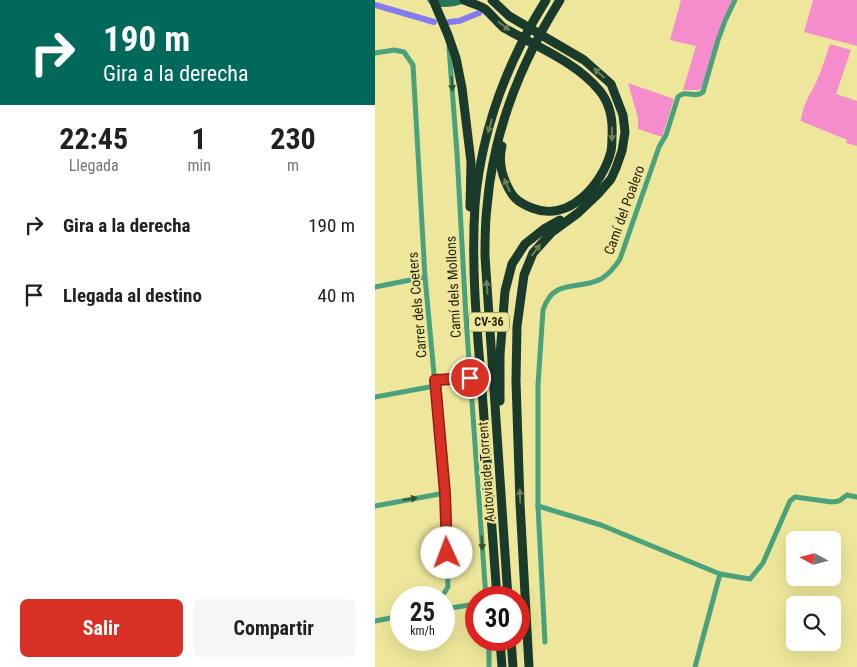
<!DOCTYPE html>
<html lang="es">
<meta charset="utf-8">
<style>
:root{--surface:#fff;--page:#f6f6f6;--text:#202124;--muted:#757577;--accent:#d93025}
body{margin:0;font-family:"Roboto Condensed",sans-serif;background:var(--page);color:var(--text);height:100vh;display:flex;flex-direction:column;font-size:19px;white-space:nowrap}
*{box-sizing:border-box;margin:0}
p{font-size:16px;color:var(--muted)}
.icon{flex:none;width:28px;height:28px;fill:none;stroke:currentColor;stroke-width:2;stroke-linecap:round;stroke-linejoin:round}
.map{position:relative;flex:1;overflow:hidden}
.details{display:flex;flex-direction:column;background:var(--surface);width:375px}
.details>*{flex:none}
.banner{background:#00695c;color:#fff;overflow:hidden}
.needle{width:32px;rotate:277deg}
.controls{position:absolute;left:411px;top:531px;display:grid;gap:10px}
.controls a{display:grid;place-items:center;width:55px;height:55px;border-radius:8px;background:var(--surface);box-shadow:0 5px 20px #0002;font-size:25px}
.speed{position:absolute;left:15px;top:586px;display:flex;gap:10px;font-size:25px;font-weight:700;text-align:center}
.speed>*{display:grid;place-content:center;width:65px;height:65px;border-radius:50%;background:var(--surface);box-shadow:0 5px 20px #0002;line-height:1}
.speed small{font-size:12px;font-weight:400}
.speed .limit{border:8px solid #d22;background:#fff;color:#111}
.pin{position:absolute;display:grid;place-items:center;width:42px;height:42px;color:#fff;margin:-21px;border:2px solid #fff;border-radius:50%;box-shadow:0 1px 5px #0007}
.me{position:absolute;width:55px;margin:-28px;rotate:358deg;stroke-linejoin:round;filter:drop-shadow(0 0 4px #0008)}
.turn{display:flex;align-items:center;gap:18px;height:105px;padding:0 20px;font-size:22px}
.turn .icon{width:65px;height:65px;stroke-width:2.5}
.turn b{display:block;font-size:35px;line-height:42px}
.eta{display:flex;justify-content:space-evenly;align-items:center;height:85px;text-align:center}
.eta b{font-size:30px;font-weight:700;line-height:35px}
.cta{display:flex;gap:10px;margin-top:auto;padding:10px 20px}
.cta a{flex:1;height:58px;border-radius:8px;background:var(--accent);color:#fff;font-size:20px;font-weight:700;line-height:58px;text-align:center}
.cta a+a{background:var(--page);color:var(--text)}
ul{padding:0;list-style:none}
li{display:flex;align-items:center;gap:15px;height:70px;padding:0 20px}
li div{flex:1}
li b{display:block;font-size:19px}
li em{font-style:normal}
main{display:flex;flex:1;min-height:0}
.map>svg:first-child{display:block}
.green{fill:#f58dcc}
.lines{fill:none;stroke-linecap:round;stroke-linejoin:round}
.canal{stroke:#837bef;stroke-width:6}
.street{stroke:#4aa27d;stroke-width:5}
.secondary{stroke:#267758;stroke-width:7}
.highway{stroke:#1a3a2c;stroke-width:9}
.oneway{fill:#6f7f58}
.oneway2{fill:#325333}
.route-casing{stroke:#8d1f18;stroke-width:12}
.route{stroke:#d93025;stroke-width:9}
.labels{text-anchor:middle;stroke-width:4;stroke-linejoin:round;paint-order:stroke}
.shield{fill:#eee79b;stroke:#5f5b2f;stroke-width:1}
.shield-label{font-size:12px;font-weight:bold;fill:#221f01}
.street-label{font-size:14px;fill:#221f01;stroke:#eee79b}
</style>
<main>
<section class="details">
<div class="banner">
<div class="turn"><svg class="icon" aria-label="right" viewBox="0 0 24 24"><path d="M7 20v-9h11M14 6l5 5-5 5"/></svg><div><b>190 m</b>Gira a la derecha</div></div>
</div>
<div class="eta">
<div><b>22:45</b><p>Llegada</p></div>
<div><b>1</b><p>min</p></div>
<div><b>230</b><p>m</p></div>
</div>
<ul>
<li><svg class="icon" aria-label="right" viewBox="0 0 24 24"><path d="M7 20v-9h11M14 6l5 5-5 5"/></svg><div><b>Gira a la derecha</b></div><em>190 m</em></li>
<li><svg class="icon" aria-label="arrive" viewBox="0 0 24 24"><path d="M6 21V4h12l-3 4 3 4H6"/></svg><div><b>Llegada al destino</b></div><em>40 m</em></li>
</ul>
<div class="cta"><a>Salir</a><a>Compartir</a></div>
</section>
<div class="map">
<svg width="482" height="667" viewBox="0 0 482 667">
<rect width="100%" height="100%" fill="#eee79b"/>
<g class="green">
<path d="M 306,0 L 357,0 L 327,88 L 324,90 L 308,90 L 321,46 L 295,40 Z"/>
<path d="M 438,0 L 482,0 L 482,46 L 429,32 Z"/>
<path d="M 455,44 L 476,50 L 461,94 L 482,101 L 482,146 L 471,143 L 472,140 L 426,121 C 427,105 437,92 443,78 C 448,67 451,55 455,44 Z"/>
<path d="M 253,83 L 299,99 L 287,137 L 263,129 L 263,118 Z"/>
</g>
<g class="lines">
<g class="canal">
<path d="M 0,5 L 59,22"/>
<path d="M 74,22 L 84,21 L 104,13"/>
</g>
<g class="street">
<path d="M 74,48 L 82,153 L 91,318 L 111,598"/>
<path d="M 0,53 L 19,50 L 29,52 L 38,65 L 50,277 L 70,493 L 73,587 L 66,598"/>
<path d="M 0,287 L 50,277"/>
<path d="M 60,380 L 95,378"/>
<path d="M 0,397 L 60,386"/>
<path d="M 0,506 L 70,493"/>
<path d="M 163,506 L 226,525 L 345,574 L 375,579 L 388,563 L 415,501 L 420,497 L 457,502 L 464,501 L 472,495 L 482,497"/>
<path d="M 69,609 L 101,604"/>
<path d="M 0,621 L 26,616"/>
<path d="M 114,640 L 114,667"/>
<path d="M 170,642 L 163,506 L 163,385 L 168,310 C 179,277 203,291 226,279 C 234,274 240,267 245,259 L 284,147 L 291,135 L 303,97 C 311,89 320,99 328,92 L 343,40 L 350,21 L 360,0"/>
<path d="M 320,667 L 345,574"/>
</g>
<path class="secondary" d="M 56,0 C 66,6 78,3 89,0"/>
<g class="highway">
<path d="M 89,0 C 95,3 104,5 110,9 C 117,15 122,22 129,28 C 133,30 138,33 142,35 C 171,51 203,65 224,90 C 235,103 238,119 237,136 C 237,141 237,146 236,151 C 228,184 194,223 157,208 C 142,202 137,197 131,183 C 126,172 124,158 127,146"/>
<path d="M 117,0 L 134,16 L 209,60 L 236,84 L 248,115 L 250,132 L 247,151 L 241,168 L 236,179 L 223,194 L 203,213 L 177,232 L 158,253 L 149,275 L 142,326 L 141,381 L 145,503 L 154,667"/>
<path d="M 59,2 L 73,35 L 81,58 L 87,88 L 96,162 L 95,207"/>
<path d="M 125,401 L 125,355 L 130,291 L 137,264 L 150,244 L 169,229 L 185,220"/>
<path d="M 122,598 C 117,528 112,459 107,390 C 102,329 96,267 100,205 C 106,132 132,62 171,0"/>
<path d="M 133,598 L 110,256 C 110,240 110,223 112,207 C 118,132 146,62 185,0"/>
<path d="M 125,640 L 127,667"/>
<path d="M 136,640 L 138,667"/>
</g>
</g>
<defs><path id="oneway-solid" d="M-6-.8H1V-3.2L6.5 0L1 3.2V.8H-6Z" transform="scale(1.25)"/></defs>
<g class="oneway">
<use href="#oneway-solid" transform="translate(129 26) rotate(37)"/>
<use href="#oneway-solid" transform="translate(224 73) rotate(-138)"/>
<use href="#oneway-solid" transform="translate(115 126) rotate(106)"/>
<use href="#oneway-solid" transform="translate(237 134) rotate(91)"/>
<use href="#oneway-solid" transform="translate(132 185) rotate(-113)"/>
<use href="#oneway-solid" transform="translate(161 250) rotate(-53)"/>
<use href="#oneway-solid" transform="translate(112 287) rotate(-94)"/>
<use href="#oneway-solid" transform="translate(145 496) rotate(-92)"/>
</g>
<g class="oneway2">
<use href="#oneway-solid" transform="translate(77 84) rotate(86)"/>
<use href="#oneway-solid" transform="translate(35 499) rotate(-10)"/>
<use href="#oneway-solid" transform="translate(107 543) rotate(86)"/>
</g>
<g class="lines">
<g class="route-casing">
<path id="route" d="M 72,553 L 70,493 L 60,380 L 95,378"/>
</g>
<use href="#route" class="route"/>
</g>
<g class="labels">
<rect class="shield" x="94" y="312.5" width="40" height="19" rx="4"/>
<g class="shield-label">
<text x="114" y="326">CV-36</text>
</g>
<g class="street-label">
<text transform="translate(249 210) rotate(-70)" y="5">Camí del Poalero</text>
<text transform="translate(78 287) rotate(-93)" y="5">Camí dels Mollons</text>
<text transform="translate(42 305) rotate(-95)" y="5">Carrer dels Coeters</text>
<text transform="translate(111 472) rotate(-94)" y="5">Autovia de Torrent</text>
</g>
</g>
</svg>
<div class="controls">
<a><svg class="needle" viewBox="-14 -14 28 28"><path d="M0-13l5 13h-10z" fill="#e53935"/><path d="M0 13l5-13h-10z" fill="#757577"/></svg></a>
<a><svg class="icon" aria-label="search" viewBox="0 0 24 24"><circle cx="10" cy="10" r="6"/><path d="M15 15l6 6"/></svg></a>
</div>
<div class="speed"><div>25<small>km/h</small></div><div class="limit">30</div></div>
<div class="pin" style="left:95px;top:378px;background:#d93025"><svg class="icon" aria-label="arrive" viewBox="0 0 24 24"><path d="M6 21V4h12l-3 4 3 4H6"/></svg></div>
<svg class="me" style="left:72px;top:553px" viewBox="-20 -20 40 40"><circle r="19" fill="#fff"/><path d="M0-13L10 11 0 6-10 11z" fill="#d93025"/></svg>
</div>
</main>
